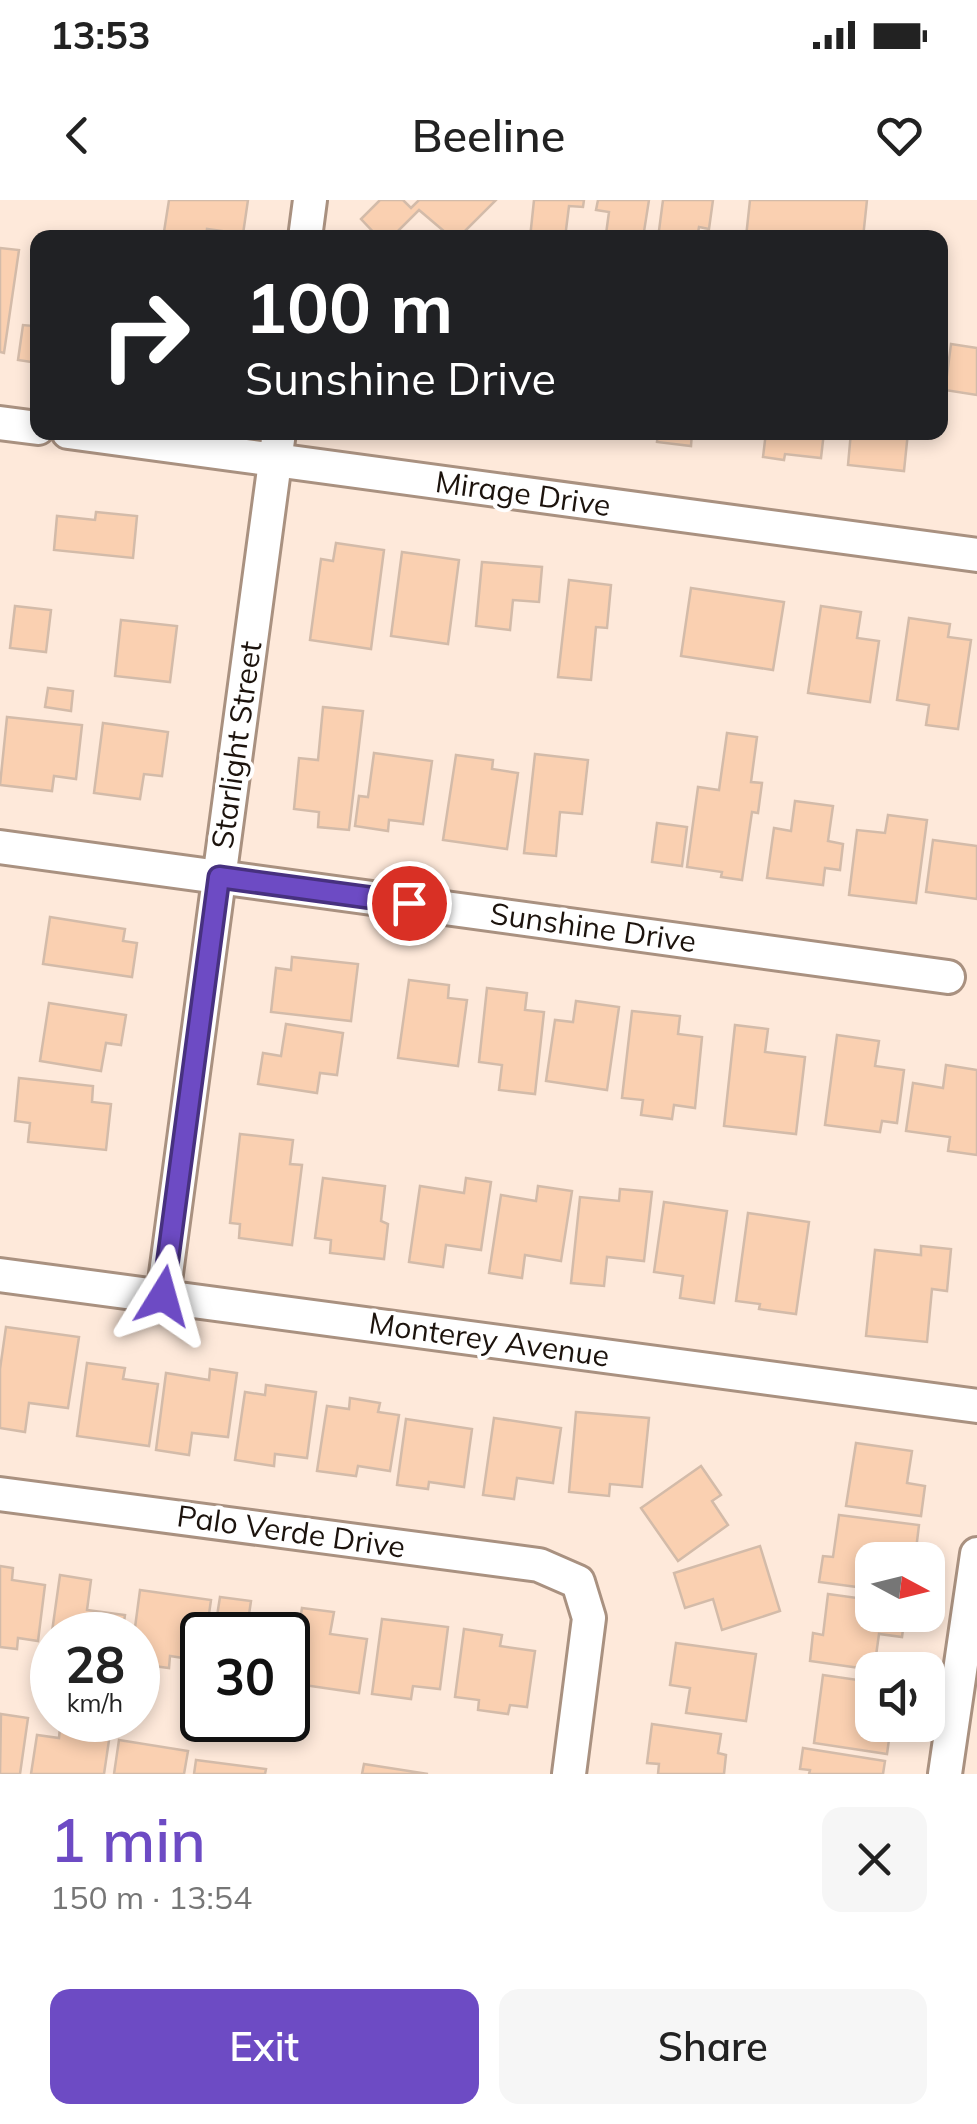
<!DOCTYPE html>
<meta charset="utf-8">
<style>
:root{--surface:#fff;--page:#f6f6f6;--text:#222;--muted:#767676;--accent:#6d4bc4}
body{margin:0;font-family:Mulish,sans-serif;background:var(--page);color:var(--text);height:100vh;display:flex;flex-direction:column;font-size:38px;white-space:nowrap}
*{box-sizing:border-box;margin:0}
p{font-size:32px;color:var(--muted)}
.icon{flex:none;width:55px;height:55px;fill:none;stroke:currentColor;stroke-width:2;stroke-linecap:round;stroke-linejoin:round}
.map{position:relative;height:1574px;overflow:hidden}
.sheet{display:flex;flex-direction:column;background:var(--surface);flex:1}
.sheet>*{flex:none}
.top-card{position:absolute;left:30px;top:30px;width:918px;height:210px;border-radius:20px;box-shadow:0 5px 15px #0003;background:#202124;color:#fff;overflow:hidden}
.needle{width:65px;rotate:97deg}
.fabs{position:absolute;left:855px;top:1342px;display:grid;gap:20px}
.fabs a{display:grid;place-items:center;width:90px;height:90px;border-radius:20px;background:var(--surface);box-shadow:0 5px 15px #0003;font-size:50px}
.speed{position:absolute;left:30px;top:1412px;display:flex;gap:20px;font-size:50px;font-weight:700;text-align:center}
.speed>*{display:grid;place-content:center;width:130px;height:130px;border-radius:50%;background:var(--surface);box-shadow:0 5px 15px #0003;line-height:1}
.speed small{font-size:25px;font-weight:400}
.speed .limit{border:5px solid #111;border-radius:15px;background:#fff;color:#111}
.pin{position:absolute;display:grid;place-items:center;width:85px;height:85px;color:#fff;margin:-42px;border:5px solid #fff;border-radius:50%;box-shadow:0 2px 10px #0007}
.me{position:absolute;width:110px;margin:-55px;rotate:8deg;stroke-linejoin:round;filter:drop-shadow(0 0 8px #0008)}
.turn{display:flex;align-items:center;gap:35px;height:210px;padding:0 50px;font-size:45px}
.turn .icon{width:130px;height:130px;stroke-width:2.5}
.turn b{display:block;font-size:70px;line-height:85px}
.round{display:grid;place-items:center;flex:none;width:105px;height:105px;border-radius:20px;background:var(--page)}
.head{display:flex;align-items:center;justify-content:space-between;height:170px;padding:0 50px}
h1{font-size:60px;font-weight:600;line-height:75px;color:var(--accent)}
.cta{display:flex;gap:20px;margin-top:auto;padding:20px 50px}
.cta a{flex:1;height:115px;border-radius:20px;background:var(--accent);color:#fff;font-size:40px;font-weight:600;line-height:115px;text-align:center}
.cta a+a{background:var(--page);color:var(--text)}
.status{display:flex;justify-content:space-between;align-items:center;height:70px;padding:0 50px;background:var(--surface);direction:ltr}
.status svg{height:28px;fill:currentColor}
header{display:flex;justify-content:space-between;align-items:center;height:130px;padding:0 50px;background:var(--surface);font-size:45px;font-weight:600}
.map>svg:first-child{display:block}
.building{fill:#fad0b1;stroke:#d3bba9;stroke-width:2.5}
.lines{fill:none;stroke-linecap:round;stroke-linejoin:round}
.minor-casing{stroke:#a99180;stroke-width:38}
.minor{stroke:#fff;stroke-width:32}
.route-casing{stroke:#47317f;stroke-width:25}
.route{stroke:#6d4bc4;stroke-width:18}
.labels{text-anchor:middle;stroke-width:8;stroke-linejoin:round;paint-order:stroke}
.street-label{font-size:30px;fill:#1c130d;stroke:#fff}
</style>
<div class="status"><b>13:53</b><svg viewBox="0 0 49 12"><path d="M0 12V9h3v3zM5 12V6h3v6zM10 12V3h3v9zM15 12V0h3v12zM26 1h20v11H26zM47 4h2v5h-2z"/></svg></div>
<header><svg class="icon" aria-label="back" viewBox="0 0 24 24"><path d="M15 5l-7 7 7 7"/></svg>Beeline<svg class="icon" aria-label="heart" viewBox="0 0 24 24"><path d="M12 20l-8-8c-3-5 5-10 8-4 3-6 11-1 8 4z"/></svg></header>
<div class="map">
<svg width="977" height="1574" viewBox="0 0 977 1574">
<rect width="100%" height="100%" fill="#fee9da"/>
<g class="building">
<path d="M 169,0 L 248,0 L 243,34 L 207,29 L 206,38 L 163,38 Z"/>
<path d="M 380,0 L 403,0 L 411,8 L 419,0 L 496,0 L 458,38 L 452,38 L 419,10 L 391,38 L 379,38 L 361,19 Z"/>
<path d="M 534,0 L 584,0 L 583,7 L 569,6 L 565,38 L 530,38 Z"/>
<path d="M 598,0 L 649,0 L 643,38 L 606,34 L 609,12 L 596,10 Z"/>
<path d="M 663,0 L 713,0 L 709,29 L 699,27 L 697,38 L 658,38 Z"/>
<path d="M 750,0 L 867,0 L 863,38 L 746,37 Z"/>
<path d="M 0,48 L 19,50 L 4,153 L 0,152 Z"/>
<path d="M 38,93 L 38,163 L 18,160 L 23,125 L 33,126 Z"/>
<path d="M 951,144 L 977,148 L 977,195 L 945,190 Z"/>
<path d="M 658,232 L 692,232 L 691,246 L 657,242 Z"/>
<path d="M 766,232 L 824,232 L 821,258 L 785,254 L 784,260 L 763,257 Z"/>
<path d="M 851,232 L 908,232 L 904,271 L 848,265 Z"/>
<path d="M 96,312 L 137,316 L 133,358 L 54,350 L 57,316 L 95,320 Z"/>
<path d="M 336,343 L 384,350 L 371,449 L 310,440 L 321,359 L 333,361 Z"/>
<path d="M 402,352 L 459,360 L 448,444 L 391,436 Z"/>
<path d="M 482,362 L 542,367 L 539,402 L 513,400 L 510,430 L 476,426 Z"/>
<path d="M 569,380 L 611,385 L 607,428 L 596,427 L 591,480 L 558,477 Z"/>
<path d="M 691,388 L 784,402 L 773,470 L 681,456 Z"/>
<path d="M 15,406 L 51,410 L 46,452 L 10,448 Z"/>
<path d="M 821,406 L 861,412 L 857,438 L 879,441 L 870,502 L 808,493 Z"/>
<path d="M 909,418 L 950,424 L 948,437 L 971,440 L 958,529 L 926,525 L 929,505 L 897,500 Z"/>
<path d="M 121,420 L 177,426 L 170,482 L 115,476 Z"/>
<path d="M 48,488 L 73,491 L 71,511 L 45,507 Z"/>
<path d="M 323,507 L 363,511 L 349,630 L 318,627 L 319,612 L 294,609 L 299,558 L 318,560 Z"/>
<path d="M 7,517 L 82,525 L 76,579 L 54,576 L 52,591 L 0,585 Z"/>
<path d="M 103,523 L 168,532 L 162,576 L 144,574 L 140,599 L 94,593 Z"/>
<path d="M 727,533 L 757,537 L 751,582 L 762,583 L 758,613 L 752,612 L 742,680 L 721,677 L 722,672 L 687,667 L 698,587 L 719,590 Z"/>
<path d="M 374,553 L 432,561 L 423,624 L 389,620 L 388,631 L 355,626 L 359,596 L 368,597 Z"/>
<path d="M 535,554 L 588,560 L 582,614 L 560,612 L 556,656 L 524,653 Z"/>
<path d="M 456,555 L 493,560 L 492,569 L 518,573 L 507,649 L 443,640 Z"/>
<path d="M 795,601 L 833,606 L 828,641 L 843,644 L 840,670 L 825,668 L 823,685 L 767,678 L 774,628 L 791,631 Z"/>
<path d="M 888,615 L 927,620 L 916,703 L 849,695 L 857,630 L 885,633 Z"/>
<path d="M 657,623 L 687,627 L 682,666 L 652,662 Z"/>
<path d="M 933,640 L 977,646 L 977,699 L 926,692 Z"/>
<path d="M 50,717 L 125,729 L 123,741 L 137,743 L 132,777 L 43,764 Z"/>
<path d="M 292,757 L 358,764 L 351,821 L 271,812 L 276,768 L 291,770 Z"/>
<path d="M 409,780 L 449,785 L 448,798 L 467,800 L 458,866 L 398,858 Z"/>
<path d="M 487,788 L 527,793 L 525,810 L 544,812 L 535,894 L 499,890 L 502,865 L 479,862 Z"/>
<path d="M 576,801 L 619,807 L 607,890 L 546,881 L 555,820 L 573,822 Z"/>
<path d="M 49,803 L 126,815 L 121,845 L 106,843 L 101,871 L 40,861 Z"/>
<path d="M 632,811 L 680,816 L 678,834 L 702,837 L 695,908 L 674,905 L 672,919 L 641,915 L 643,900 L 622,898 Z"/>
<path d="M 286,824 L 343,833 L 337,875 L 320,873 L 317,893 L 258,884 L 263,853 L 281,856 Z"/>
<path d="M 735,825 L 768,829 L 765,852 L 805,857 L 796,934 L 724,926 Z"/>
<path d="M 837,835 L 879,841 L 875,866 L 904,870 L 897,923 L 882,921 L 880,932 L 825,925 Z"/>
<path d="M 946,865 L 977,870 L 977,955 L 948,951 L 950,937 L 906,931 L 913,883 L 943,888 Z"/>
<path d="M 19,878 L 93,886 L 92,902 L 111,904 L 106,950 L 28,942 L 30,923 L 15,921 Z"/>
<path d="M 240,934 L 293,940 L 290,964 L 302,965 L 292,1045 L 239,1038 L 240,1024 L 230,1023 Z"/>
<path d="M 323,978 L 385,986 L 381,1021 L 388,1024 L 384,1059 L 330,1053 L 331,1040 L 315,1038 Z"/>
<path d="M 466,978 L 491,982 L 481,1050 L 446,1045 L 443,1067 L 409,1062 L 420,986 L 464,993 Z"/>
<path d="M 538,986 L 572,991 L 561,1061 L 525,1055 L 522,1078 L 489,1073 L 501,995 L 536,1001 Z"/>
<path d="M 620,989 L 652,992 L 644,1061 L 607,1057 L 604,1086 L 571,1083 L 580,997 L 619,1001 Z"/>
<path d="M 664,1002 L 727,1011 L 714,1103 L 680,1098 L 683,1076 L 654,1072 Z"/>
<path d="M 748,1013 L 809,1022 L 796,1114 L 759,1109 L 760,1104 L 736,1101 Z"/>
<path d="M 921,1046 L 951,1049 L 947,1091 L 932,1089 L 927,1142 L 866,1136 L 875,1050 L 921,1055 Z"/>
<path d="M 6,1127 L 79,1137 L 68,1208 L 29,1203 L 25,1232 L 0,1228 L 0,1169 Z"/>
<path d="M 87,1163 L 125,1168 L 123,1179 L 158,1184 L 149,1246 L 77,1236 Z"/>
<path d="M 210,1169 L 237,1173 L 228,1237 L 192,1233 L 189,1255 L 156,1250 L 166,1173 L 209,1180 Z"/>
<path d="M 266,1185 L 316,1192 L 307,1258 L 275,1254 L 274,1266 L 235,1260 L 245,1192 L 265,1195 Z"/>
<path d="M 350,1198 L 380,1203 L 378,1212 L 399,1215 L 390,1271 L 358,1266 L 356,1276 L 317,1271 L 327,1206 L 349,1209 Z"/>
<path d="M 576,1212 L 649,1218 L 642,1287 L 610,1284 L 609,1296 L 569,1292 Z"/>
<path d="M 494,1218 L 561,1228 L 553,1283 L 517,1278 L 514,1299 L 483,1295 Z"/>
<path d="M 406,1219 L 472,1229 L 464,1287 L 429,1282 L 428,1289 L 397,1285 Z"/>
<path d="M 856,1243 L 912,1251 L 907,1283 L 925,1286 L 921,1316 L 846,1306 Z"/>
<path d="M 701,1266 L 721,1295 L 712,1301 L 728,1325 L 678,1361 L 641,1308 Z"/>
<path d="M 839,1315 L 919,1325 L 915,1358 L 892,1355 L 892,1360 L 872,1360 L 872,1389 L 819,1382 L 823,1356 L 833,1357 Z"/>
<path d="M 760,1346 L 780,1411 L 722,1430 L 713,1399 L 685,1408 L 674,1373 Z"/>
<path d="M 0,1366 L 13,1368 L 12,1380 L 45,1385 L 38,1441 L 18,1438 L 17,1449 L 0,1447 Z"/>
<path d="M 60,1375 L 91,1380 L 87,1410 L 125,1415 L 122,1435 L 52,1435 L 52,1454 L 49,1453 Z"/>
<path d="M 140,1390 L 211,1400 L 206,1435 L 202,1435 L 202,1461 L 170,1456 L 169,1468 L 138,1464 L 138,1435 L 134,1435 Z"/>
<path d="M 828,1394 L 872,1400 L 872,1415 L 905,1415 L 902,1437 L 879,1434 L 874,1470 L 810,1461 L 813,1433 L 823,1435 Z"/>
<path d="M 220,1397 L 251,1401 L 247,1428 L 284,1435 L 214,1435 Z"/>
<path d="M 302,1408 L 334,1412 L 330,1434 L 367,1439 L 359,1493 L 290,1483 Z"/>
<path d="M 382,1419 L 448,1427 L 440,1489 L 413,1486 L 411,1499 L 372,1494 Z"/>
<path d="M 464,1429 L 502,1435 L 500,1446 L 535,1451 L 527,1507 L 510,1505 L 508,1514 L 478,1510 L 479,1500 L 455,1497 Z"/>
<path d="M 676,1443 L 756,1454 L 746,1521 L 686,1513 L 690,1488 L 670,1485 Z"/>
<path d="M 823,1475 L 872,1482 L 872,1525 L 891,1525 L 887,1554 L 814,1543 Z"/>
<path d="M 1,1514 L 28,1518 L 20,1574 L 0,1574 Z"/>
<path d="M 88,1520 L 112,1520 L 104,1574 L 31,1574 L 37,1535 L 59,1538 L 60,1527 L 86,1531 Z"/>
<path d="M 652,1524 L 721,1534 L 718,1553 L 726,1555 L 724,1574 L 658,1574 L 659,1564 L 647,1563 Z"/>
<path d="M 119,1540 L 188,1551 L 184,1574 L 114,1574 Z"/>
<path d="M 803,1548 L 885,1561 L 883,1574 L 809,1574 L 810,1570 L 800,1569 Z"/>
<path d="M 196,1560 L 266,1569 L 265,1574 L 194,1574 Z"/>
<path d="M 364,1564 L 428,1574 L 362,1574 Z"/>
</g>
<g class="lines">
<g class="minor-casing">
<g id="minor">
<path d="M 305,38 L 310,0"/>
<path d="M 0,223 L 38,228"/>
<path d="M 68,232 L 977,355"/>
<path d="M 0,647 L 948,777"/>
<path d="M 0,1075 L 977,1206"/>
<path d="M 163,1096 L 279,232"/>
<path d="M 0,1294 L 539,1365 L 578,1382 L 589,1418 L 569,1574"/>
<path d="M 945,1574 L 977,1354"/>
</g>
</g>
<use href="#minor" class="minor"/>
</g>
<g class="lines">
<g class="route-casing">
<path id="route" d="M 163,1096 L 219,677 L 409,703"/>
</g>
<use href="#route" class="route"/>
</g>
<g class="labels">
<g class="street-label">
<text transform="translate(523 294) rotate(8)" y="10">Mirage Drive</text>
<text transform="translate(237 545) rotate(-82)" y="10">Starlight Street</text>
<text transform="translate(593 728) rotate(8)" y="10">Sunshine Drive</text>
<text transform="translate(489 1140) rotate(8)" y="10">Monterey Avenue</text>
<text transform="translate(291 1332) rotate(8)" y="10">Palo Verde Drive</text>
</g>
</g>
</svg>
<div class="fabs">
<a><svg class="needle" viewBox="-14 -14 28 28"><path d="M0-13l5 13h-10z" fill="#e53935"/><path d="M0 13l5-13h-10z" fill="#767676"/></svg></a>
<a><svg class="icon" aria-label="sound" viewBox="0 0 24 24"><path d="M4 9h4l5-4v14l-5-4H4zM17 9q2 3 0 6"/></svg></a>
</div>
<div class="speed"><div>28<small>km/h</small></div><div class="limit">30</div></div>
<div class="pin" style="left:409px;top:703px;background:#d93025"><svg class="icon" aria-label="arrive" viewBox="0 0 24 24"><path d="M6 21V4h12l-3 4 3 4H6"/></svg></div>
<svg class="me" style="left:163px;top:1096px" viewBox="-20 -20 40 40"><path d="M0-17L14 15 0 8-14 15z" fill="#6d4bc4" stroke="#fff" stroke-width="4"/></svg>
<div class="top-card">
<div class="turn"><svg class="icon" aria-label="right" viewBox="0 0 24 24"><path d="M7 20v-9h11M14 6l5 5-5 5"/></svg><div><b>100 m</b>Sunshine Drive</div></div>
</div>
</div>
<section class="sheet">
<div class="head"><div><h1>1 min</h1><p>150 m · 13:54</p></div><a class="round"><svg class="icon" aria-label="close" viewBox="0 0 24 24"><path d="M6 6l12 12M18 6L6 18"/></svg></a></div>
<div class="cta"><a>Exit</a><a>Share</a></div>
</section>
